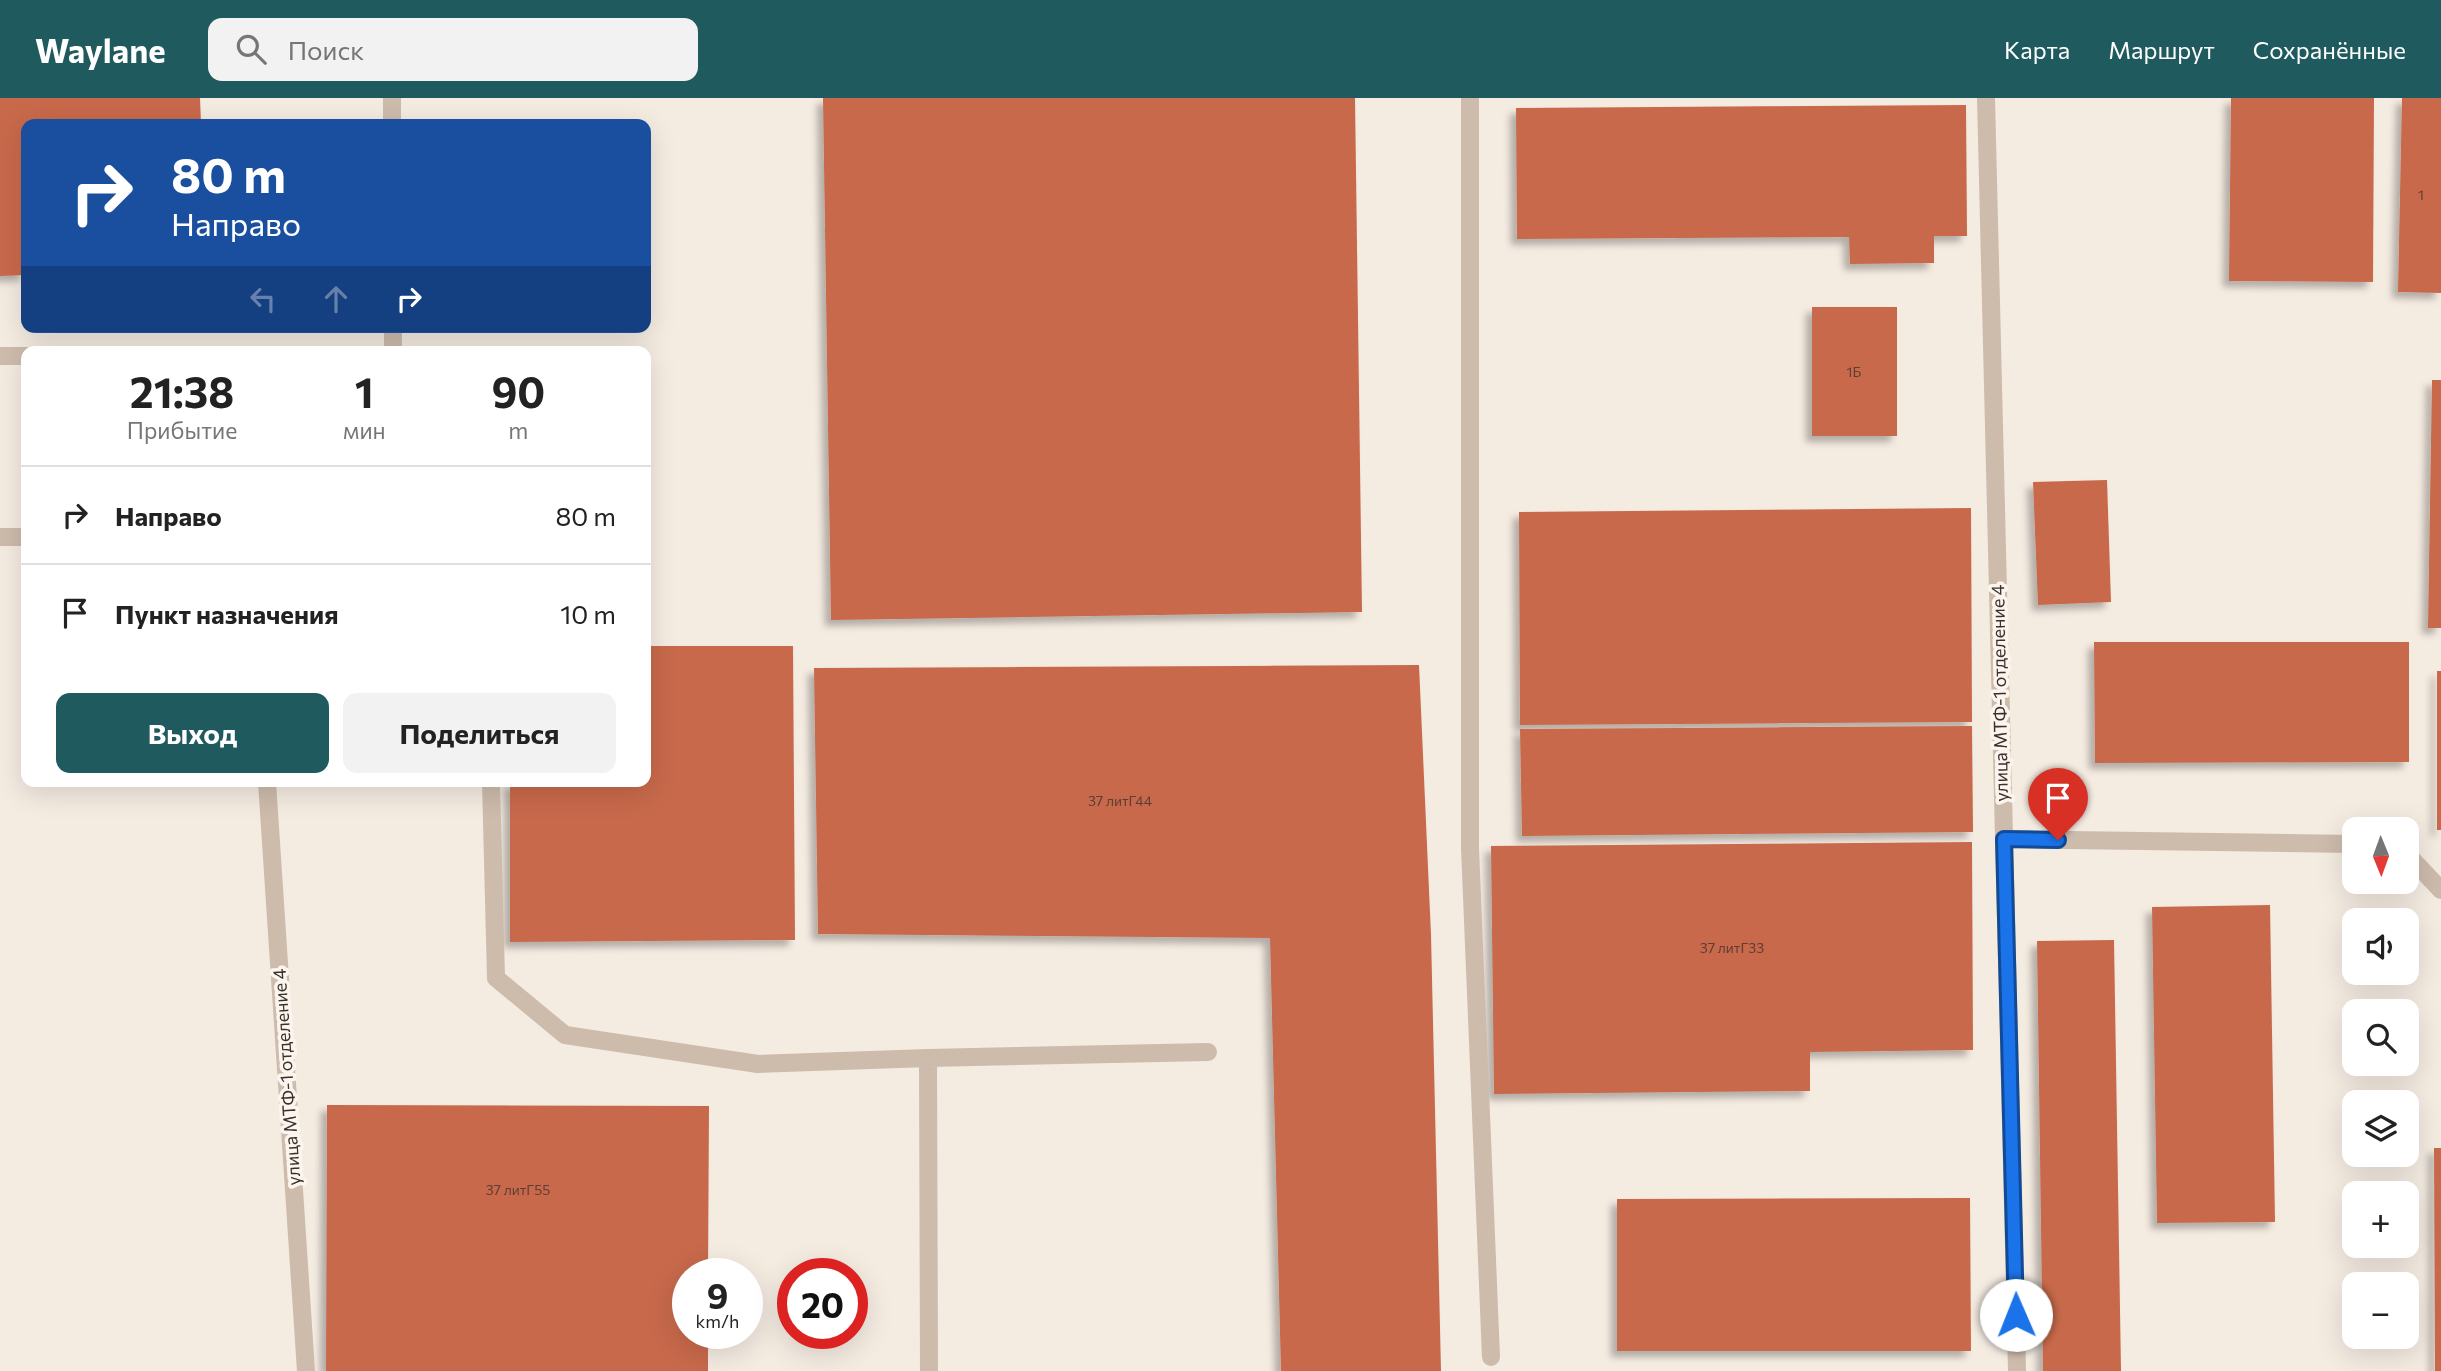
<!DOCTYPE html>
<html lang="ru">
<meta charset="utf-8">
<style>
:root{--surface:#fff;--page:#f2f2f2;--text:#222;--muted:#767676;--line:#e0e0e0;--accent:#1f5a5e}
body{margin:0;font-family:Commissioner,sans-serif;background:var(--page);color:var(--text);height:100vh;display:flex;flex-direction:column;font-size:26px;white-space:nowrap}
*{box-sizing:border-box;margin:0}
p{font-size:23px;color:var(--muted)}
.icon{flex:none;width:38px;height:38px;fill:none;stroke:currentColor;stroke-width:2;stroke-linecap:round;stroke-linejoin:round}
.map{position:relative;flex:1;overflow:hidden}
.side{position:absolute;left:21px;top:248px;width:630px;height:441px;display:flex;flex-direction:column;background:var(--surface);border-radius:14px;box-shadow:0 7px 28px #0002}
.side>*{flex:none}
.banner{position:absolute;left:21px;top:21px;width:630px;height:214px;border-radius:14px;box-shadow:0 7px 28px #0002;background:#1a4fa0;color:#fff;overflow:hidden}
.needle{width:46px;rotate:179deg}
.controls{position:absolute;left:2342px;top:719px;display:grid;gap:14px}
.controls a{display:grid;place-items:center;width:77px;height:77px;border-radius:14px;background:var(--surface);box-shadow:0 7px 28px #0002;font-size:35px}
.speed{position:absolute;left:672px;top:1160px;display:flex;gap:14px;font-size:35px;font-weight:700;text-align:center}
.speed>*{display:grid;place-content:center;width:91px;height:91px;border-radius:50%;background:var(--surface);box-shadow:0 7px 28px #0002;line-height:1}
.speed small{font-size:18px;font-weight:400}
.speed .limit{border:10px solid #d22;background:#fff;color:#111}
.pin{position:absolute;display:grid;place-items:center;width:60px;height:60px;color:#fff;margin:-72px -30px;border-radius:50% 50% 50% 0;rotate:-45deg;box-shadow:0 0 7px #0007}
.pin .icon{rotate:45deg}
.me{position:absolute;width:77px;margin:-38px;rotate:359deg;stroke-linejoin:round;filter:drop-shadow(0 0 5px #0008)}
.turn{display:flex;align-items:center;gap:24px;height:147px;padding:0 35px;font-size:32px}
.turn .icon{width:91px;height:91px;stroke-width:2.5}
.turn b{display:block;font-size:49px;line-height:60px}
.lanes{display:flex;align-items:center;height:66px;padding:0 35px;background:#0003;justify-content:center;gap:35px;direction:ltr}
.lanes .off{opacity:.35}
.eta{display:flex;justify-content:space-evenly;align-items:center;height:119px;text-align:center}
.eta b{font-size:42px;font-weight:700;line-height:49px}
.primary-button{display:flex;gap:14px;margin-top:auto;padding:14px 35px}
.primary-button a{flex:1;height:80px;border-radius:14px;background:var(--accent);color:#fff;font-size:28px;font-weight:700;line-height:80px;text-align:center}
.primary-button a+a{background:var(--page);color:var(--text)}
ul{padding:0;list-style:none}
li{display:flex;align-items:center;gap:21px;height:98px;padding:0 35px;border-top:2px solid var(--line)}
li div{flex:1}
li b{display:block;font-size:26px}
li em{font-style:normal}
header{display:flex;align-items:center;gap:42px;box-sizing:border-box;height:98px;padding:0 35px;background:var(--accent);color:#fff}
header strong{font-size:33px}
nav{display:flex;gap:38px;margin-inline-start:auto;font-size:24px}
.search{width:490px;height:63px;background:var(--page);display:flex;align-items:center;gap:18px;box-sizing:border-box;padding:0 24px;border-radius:14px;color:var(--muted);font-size:26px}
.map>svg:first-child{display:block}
.building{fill:#c8694b;filter:url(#shadow)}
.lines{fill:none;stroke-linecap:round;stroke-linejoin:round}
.lane{stroke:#cdbbac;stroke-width:18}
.street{stroke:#cdbbac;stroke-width:18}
.route-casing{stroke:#114b97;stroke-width:18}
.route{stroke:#1a73e8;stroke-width:12}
.labels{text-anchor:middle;stroke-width:7;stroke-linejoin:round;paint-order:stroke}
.number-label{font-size:14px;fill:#5e3e33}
.street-label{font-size:18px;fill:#3b302b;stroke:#fbf5ee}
</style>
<header>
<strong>Waylane</strong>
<div class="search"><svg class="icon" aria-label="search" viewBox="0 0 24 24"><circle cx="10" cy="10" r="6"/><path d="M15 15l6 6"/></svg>Поиск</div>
<nav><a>Карта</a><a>Маршрут</a><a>Сохранённые</a></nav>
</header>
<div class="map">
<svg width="2441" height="1273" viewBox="0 0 2441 1273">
<defs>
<filter id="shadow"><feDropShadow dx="-6" dy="6" stdDeviation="3.5" flood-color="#0004"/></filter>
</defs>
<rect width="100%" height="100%" fill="#f4ebe1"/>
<g class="building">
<path d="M 0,0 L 200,0 L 201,26 L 26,26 L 26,177 L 0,178 Z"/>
<path d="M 823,0 L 1355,0 L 1362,514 L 831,522 Z"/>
<path d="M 2231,0 L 2374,0 L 2373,184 L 2229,183 Z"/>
<path d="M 2402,0 L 2441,0 L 2441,195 L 2398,194 Z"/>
<path d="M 1966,7 L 1967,138 L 1934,138 L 1934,165 L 1850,166 L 1849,139 L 1517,141 L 1516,10 Z"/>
<rect x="1812" y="209" width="85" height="129"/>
<path d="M 2432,282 L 2441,282 L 2441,530 L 2428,530 Z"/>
<path d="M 2107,382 L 2111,504 L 2038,507 L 2033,384 Z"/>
<path d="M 1971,410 L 1972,624 L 1520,627 L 1519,414 Z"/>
<path d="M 2094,544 L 2409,544 L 2409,664 L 2095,665 Z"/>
<path d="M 646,548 L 793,548 L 795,842 L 510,844 L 510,684 L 646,684 Z"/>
<path d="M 1419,567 L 1431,837 L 1441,1273 L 1281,1273 L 1270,840 L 818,836 L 814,570 Z"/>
<rect x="2437" y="573" width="4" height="159"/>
<path d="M 1972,628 L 1973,734 L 1522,738 L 1520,631 Z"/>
<path d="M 1972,744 L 1973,952 L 1810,954 L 1810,993 L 1494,996 L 1491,748 Z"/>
<path d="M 2270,807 L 2275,1124 L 2157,1125 L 2152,809 Z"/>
<path d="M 2114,842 L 2121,1273 L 2043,1273 L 2037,843 Z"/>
<path d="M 327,1007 L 709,1008 L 708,1176 L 688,1176 L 688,1236 L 708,1236 L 708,1273 L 326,1273 Z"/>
<path d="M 2434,1050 L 2441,1050 L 2441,1273 L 2435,1273 Z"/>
<path d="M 1970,1100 L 1971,1253 L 1617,1253 L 1617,1101 Z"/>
</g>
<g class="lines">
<g class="lane">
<path d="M 392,0 L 392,26"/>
<path d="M 1470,0 L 1470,750 L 1491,1259"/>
<path d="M 1986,0 L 2017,1273"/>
<path d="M 393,229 L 393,254"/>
<path d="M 0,258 L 26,258"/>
<path d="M 491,684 L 496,880 L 565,937 L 758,966 L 928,960"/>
<path d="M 2004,741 L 2354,746"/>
<path d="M 2406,755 L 2441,792"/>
</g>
<g class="street">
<path d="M 0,439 L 26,439"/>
<path d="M 267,684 L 306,1273"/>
<path d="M 929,1273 L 928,960 L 1208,954"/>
</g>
</g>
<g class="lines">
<g class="route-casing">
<path id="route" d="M 2016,1217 L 2004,741 L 2058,742"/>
</g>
<use href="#route" class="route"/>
</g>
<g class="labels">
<g class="number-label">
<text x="2421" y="102">1</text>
<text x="1854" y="279">1Б</text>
<text x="1120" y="708">37 литГ44</text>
<text x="1732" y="855">37 литГ33</text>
<text x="518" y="1097">37 литГ55</text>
</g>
<g class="street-label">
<text transform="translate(2000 595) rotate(-91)" y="6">улица МТФ-1 отделение 4</text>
<text transform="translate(287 979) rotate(-94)" y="6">улица МТФ-1 отделение 4</text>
</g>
</g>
</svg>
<div class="controls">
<a><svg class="needle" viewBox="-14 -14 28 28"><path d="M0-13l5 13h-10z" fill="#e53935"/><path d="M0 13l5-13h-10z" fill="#767676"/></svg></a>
<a><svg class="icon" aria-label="sound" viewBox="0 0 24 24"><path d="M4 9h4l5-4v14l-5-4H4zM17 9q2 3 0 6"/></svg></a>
<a><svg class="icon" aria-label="search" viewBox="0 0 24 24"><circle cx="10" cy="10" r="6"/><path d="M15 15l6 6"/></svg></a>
<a><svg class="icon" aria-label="layers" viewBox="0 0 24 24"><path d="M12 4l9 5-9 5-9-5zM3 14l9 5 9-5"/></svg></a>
<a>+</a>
<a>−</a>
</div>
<div class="speed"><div>9<small>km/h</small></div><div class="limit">20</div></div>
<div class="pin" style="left:2058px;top:742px;background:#d93025"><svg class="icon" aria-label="arrive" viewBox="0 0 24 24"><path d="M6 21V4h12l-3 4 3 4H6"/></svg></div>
<svg class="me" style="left:2016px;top:1217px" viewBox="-20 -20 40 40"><circle r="19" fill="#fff"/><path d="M0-13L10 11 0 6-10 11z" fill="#1a73e8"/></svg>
<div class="banner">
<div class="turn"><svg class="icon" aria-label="right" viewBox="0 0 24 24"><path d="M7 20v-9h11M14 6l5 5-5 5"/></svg><div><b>80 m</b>Направо</div></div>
<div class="lanes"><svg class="icon off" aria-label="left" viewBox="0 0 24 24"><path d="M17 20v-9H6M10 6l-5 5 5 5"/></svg><svg class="icon off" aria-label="ahead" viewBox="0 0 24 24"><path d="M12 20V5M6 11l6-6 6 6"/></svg><svg class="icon" aria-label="right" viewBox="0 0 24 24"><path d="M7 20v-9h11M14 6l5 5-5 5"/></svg></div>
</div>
<section class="side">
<div class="eta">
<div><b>21:38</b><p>Прибытие</p></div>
<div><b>1</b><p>мин</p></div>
<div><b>90</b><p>m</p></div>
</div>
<ul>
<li><svg class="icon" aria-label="right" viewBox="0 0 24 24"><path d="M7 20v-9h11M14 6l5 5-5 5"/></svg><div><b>Направо</b></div><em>80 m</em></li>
<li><svg class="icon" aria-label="arrive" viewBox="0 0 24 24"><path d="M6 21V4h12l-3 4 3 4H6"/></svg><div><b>Пункт назначения</b></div><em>10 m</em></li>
</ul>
<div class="primary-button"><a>Выход</a><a>Поделиться</a></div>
</section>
</div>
